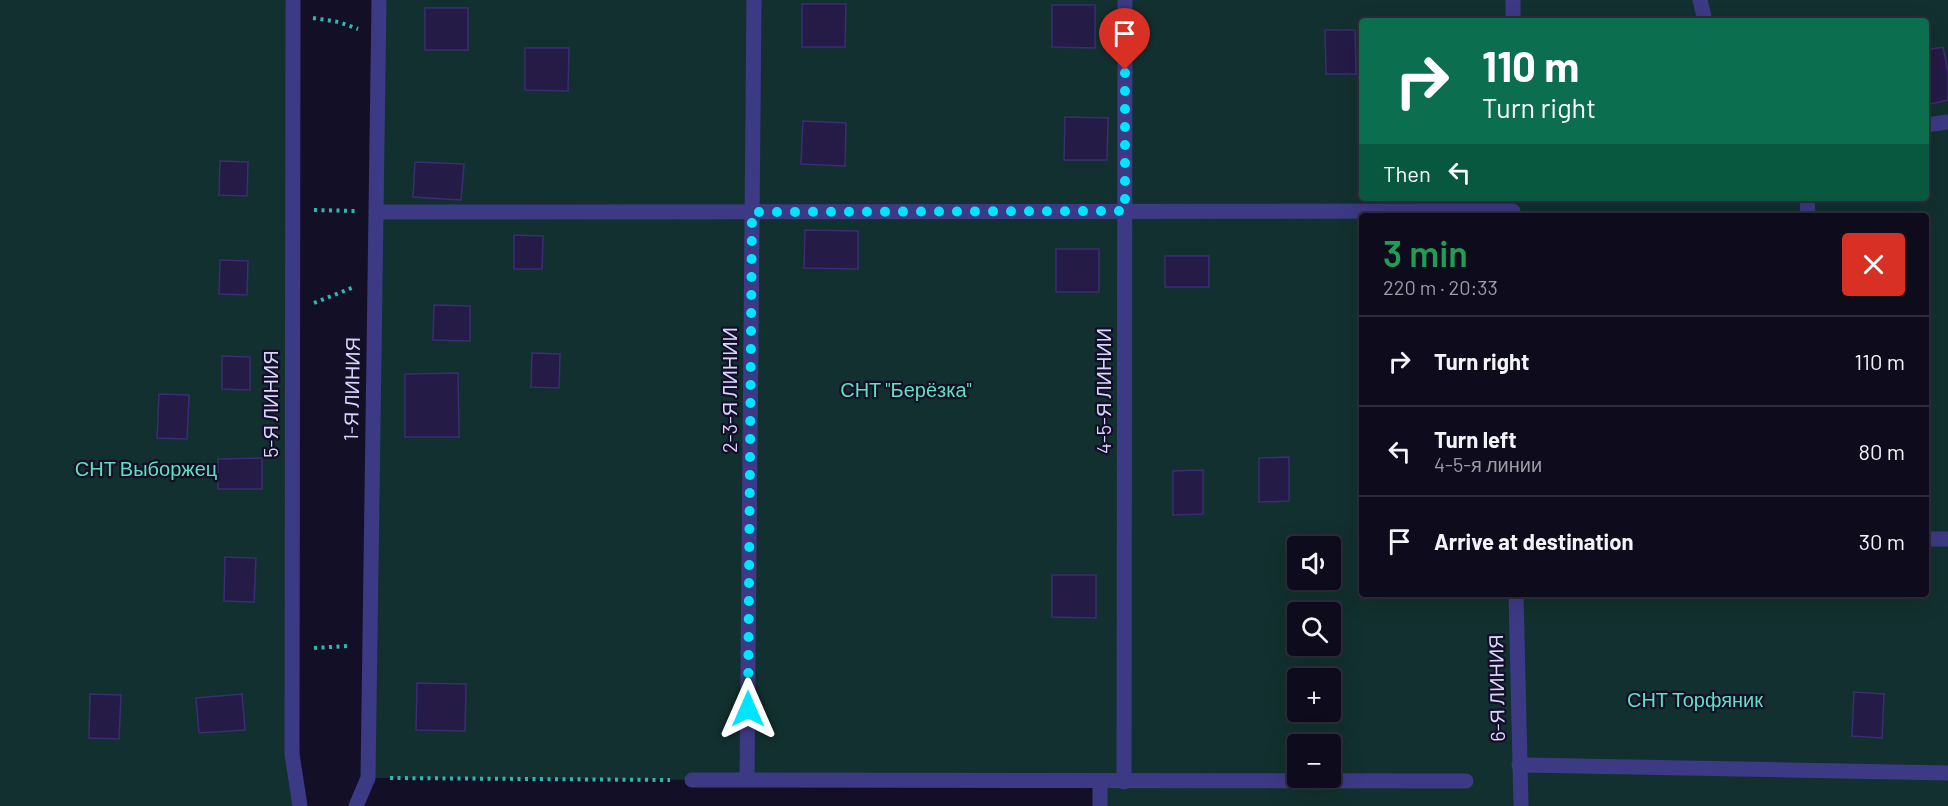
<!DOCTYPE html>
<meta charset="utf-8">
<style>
:root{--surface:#0e0b1c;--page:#171425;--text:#f1f3f6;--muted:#9b9ba3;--line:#2e2b3b}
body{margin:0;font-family:Barlow,sans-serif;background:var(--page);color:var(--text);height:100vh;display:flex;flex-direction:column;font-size:22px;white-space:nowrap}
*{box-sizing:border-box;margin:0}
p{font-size:20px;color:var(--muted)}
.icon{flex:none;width:33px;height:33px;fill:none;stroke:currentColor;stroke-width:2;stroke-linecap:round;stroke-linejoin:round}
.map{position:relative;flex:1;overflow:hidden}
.panel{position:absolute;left:1359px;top:213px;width:570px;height:384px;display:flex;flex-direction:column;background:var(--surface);border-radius:6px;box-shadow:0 6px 24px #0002,0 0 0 2px var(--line)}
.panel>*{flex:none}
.top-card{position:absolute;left:1359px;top:18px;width:570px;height:183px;border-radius:6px;box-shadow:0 6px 24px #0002,0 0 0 2px var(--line);background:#0b6e4f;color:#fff;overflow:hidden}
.buttons{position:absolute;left:1287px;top:536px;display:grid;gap:12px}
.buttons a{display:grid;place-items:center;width:54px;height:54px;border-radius:6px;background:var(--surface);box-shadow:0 6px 24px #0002,0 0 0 2px var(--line);font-size:30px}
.pin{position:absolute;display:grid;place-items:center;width:51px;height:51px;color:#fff;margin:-62px -26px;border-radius:50% 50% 50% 0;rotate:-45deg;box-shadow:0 0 6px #0007}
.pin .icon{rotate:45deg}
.me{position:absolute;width:66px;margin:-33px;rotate:0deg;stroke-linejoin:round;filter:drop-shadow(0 0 4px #0008)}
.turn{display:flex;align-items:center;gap:21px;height:126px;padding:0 24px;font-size:27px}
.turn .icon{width:78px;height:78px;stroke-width:2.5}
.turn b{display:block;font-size:42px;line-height:51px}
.then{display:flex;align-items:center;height:57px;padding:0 24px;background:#0003;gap:12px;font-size:22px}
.round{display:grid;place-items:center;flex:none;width:63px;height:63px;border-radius:6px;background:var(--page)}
.summary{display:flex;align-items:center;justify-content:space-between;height:102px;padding:0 24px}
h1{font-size:36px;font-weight:600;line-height:45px;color:#1e9e55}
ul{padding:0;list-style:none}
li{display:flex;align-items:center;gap:18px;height:90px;padding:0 24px;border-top:2px solid var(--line)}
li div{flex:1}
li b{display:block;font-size:22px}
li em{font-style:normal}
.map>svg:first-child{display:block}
.garden{fill:#12302f;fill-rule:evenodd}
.building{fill:#241b47;stroke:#3b2d73;stroke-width:1.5}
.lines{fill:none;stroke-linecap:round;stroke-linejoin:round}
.path{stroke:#2fb8b0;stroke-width:4;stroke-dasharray:3 4.5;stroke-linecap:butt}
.street{stroke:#3d3a85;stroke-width:15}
.route{stroke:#00e5ff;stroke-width:10;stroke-dasharray:0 18}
.labels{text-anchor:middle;stroke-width:4.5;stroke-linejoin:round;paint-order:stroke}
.street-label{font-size:20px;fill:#d9d4ff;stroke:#130f26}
.park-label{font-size:20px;fill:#5fe0c0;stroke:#130f26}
</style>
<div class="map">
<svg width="1948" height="806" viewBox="0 0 1948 806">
<rect width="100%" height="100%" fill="#130f26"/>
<g class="garden">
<path d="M 0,0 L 293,0 L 292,684 L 300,806 L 0,806 Z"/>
<path d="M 379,0 L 1948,0 L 1948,806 L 1101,806 L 1103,782 L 376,778 L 368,766 ZM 1362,21 L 1926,21 L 1926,198 L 1362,198 ZM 1362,216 L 1926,216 L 1926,594 L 1362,594 ZM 1298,546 L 1330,546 L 1330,579 L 1298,579 ZM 1298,612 L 1330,612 L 1330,645 L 1298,645 ZM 1298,678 L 1330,678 L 1330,711 L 1298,711 ZM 1298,744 L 1330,744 L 1330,777 L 1298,777 Z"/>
</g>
<g class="building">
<path d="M 802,4 L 846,4 L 845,47 L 802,47 Z"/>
<path d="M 1052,5 L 1095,5 L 1095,48 L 1052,47 Z"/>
<rect x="425" y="8" width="43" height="42"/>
<path d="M 1325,30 L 1355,30 L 1356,74 L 1326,74 Z"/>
<path d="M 1943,47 L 1948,72 L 1948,100 L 1926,105 L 1926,50 Z"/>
<path d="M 525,48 L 569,48 L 568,91 L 525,90 Z"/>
<path d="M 1065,117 L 1108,118 L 1107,160 L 1064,160 Z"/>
<path d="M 803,121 L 846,123 L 845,166 L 801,164 Z"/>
<path d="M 220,161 L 248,162 L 247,196 L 219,195 Z"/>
<path d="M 415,162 L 464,164 L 461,200 L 413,197 Z"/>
<path d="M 805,230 L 858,231 L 858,269 L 804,268 Z"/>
<path d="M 514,235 L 543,236 L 542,269 L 514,269 Z"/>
<rect x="1056" y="249" width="43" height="43"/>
<rect x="1165" y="256" width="44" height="31"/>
<path d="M 220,260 L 248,261 L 247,295 L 219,294 Z"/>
<path d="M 434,305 L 470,306 L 470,341 L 433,340 Z"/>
<path d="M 532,353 L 560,354 L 559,388 L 531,387 Z"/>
<path d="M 222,356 L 250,357 L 250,390 L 222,389 Z"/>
<path d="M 458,373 L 459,437 L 405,437 L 405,374 Z"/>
<path d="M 159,394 L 189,395 L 187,439 L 157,438 Z"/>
<path d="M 1289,457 L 1289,501 L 1259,502 L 1259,458 Z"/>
<path d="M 262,458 L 262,489 L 218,489 L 218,459 Z"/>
<path d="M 1203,470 L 1203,514 L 1173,515 L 1173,471 Z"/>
<path d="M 225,557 L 256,558 L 254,602 L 224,601 Z"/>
<path d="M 1052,575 L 1096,575 L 1096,618 L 1052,617 Z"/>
<path d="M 417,683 L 466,684 L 465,731 L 416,730 Z"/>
<path d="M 1854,692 L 1884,694 L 1882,738 L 1852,736 Z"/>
<path d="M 90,694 L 121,695 L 119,739 L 89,738 Z"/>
<path d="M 242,694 L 245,730 L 199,733 L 196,698 Z"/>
</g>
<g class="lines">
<g class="path">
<path d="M 313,18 L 339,22 L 358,29"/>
<path d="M 314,210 L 355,211"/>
<path d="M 314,303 L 354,287"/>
<path d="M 314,648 L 348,646"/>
<path d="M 390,778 L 670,780"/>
</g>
<g class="street">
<path d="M 293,0 L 292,754 L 300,806"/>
<path d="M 1513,0 L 1513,21"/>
<path d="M 1700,0 L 1705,21"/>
<path d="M 1926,125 L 1948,122"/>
<path d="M 1807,198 L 1808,216"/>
<path d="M 376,212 L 1513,211"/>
<path d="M 1926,539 L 1948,539"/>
<path d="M 1516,594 L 1521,806"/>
<path d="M 1519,765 L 1948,773"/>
<path d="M 692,780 L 1466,781"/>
<path d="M 747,780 L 754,0"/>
<path d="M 1124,782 L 1125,0"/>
<path d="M 356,806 L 368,778 L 379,0"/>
<path d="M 1100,806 L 1100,782"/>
</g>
</g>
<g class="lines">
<path class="route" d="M 748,709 L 752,212 L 1125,211 L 1125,70"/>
</g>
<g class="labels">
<g class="street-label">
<text transform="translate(352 389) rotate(-89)" y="7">1-Я ЛИНИЯ</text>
<text transform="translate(730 390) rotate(-90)" y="7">2-3-Я ЛИНИИ</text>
<text transform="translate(1104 391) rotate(-90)" y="7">4-5-Я ЛИНИИ</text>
<text transform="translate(271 404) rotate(-90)" y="7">5-Я ЛИНИЯ</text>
<text transform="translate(1497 688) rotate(-91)" y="7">6-Я ЛИНИЯ</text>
</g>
<g class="park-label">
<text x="906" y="397">СНТ "Берёзка"</text>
<text x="146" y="476">СНТ Выборжец</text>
<text x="1695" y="707">СНТ Торфяник</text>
</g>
</g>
</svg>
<div class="buttons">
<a><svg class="icon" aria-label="sound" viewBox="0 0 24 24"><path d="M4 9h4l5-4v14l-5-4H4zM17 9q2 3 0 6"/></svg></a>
<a><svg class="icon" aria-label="search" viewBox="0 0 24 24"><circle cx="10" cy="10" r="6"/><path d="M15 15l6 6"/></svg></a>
<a>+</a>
<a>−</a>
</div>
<div class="pin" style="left:1125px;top:70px;background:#d93025"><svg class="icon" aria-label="arrive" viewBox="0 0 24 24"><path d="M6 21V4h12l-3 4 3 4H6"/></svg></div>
<svg class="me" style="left:748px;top:709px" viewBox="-20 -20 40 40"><path d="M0-17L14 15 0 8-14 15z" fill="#00e5ff" stroke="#fff" stroke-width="4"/></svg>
<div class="top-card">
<div class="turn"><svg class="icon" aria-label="right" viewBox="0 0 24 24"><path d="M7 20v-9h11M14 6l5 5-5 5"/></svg><div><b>110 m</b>Turn right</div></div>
<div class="then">Then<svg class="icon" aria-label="left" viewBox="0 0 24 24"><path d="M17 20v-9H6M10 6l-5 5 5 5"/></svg></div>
</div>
<section class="panel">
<div class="summary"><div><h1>3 min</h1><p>220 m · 20:33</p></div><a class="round" style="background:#d93025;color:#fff"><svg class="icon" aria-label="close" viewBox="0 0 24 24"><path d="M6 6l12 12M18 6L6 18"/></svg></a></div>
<ul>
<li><svg class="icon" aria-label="right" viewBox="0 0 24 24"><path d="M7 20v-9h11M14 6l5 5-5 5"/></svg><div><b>Turn right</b></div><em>110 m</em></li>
<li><svg class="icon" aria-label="left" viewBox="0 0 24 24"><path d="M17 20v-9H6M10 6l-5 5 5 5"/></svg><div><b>Turn left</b><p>4-5-я линии</p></div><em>80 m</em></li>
<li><svg class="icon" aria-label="arrive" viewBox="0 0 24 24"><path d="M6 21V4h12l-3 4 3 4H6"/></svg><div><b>Arrive at destination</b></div><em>30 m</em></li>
</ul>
</section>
</div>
